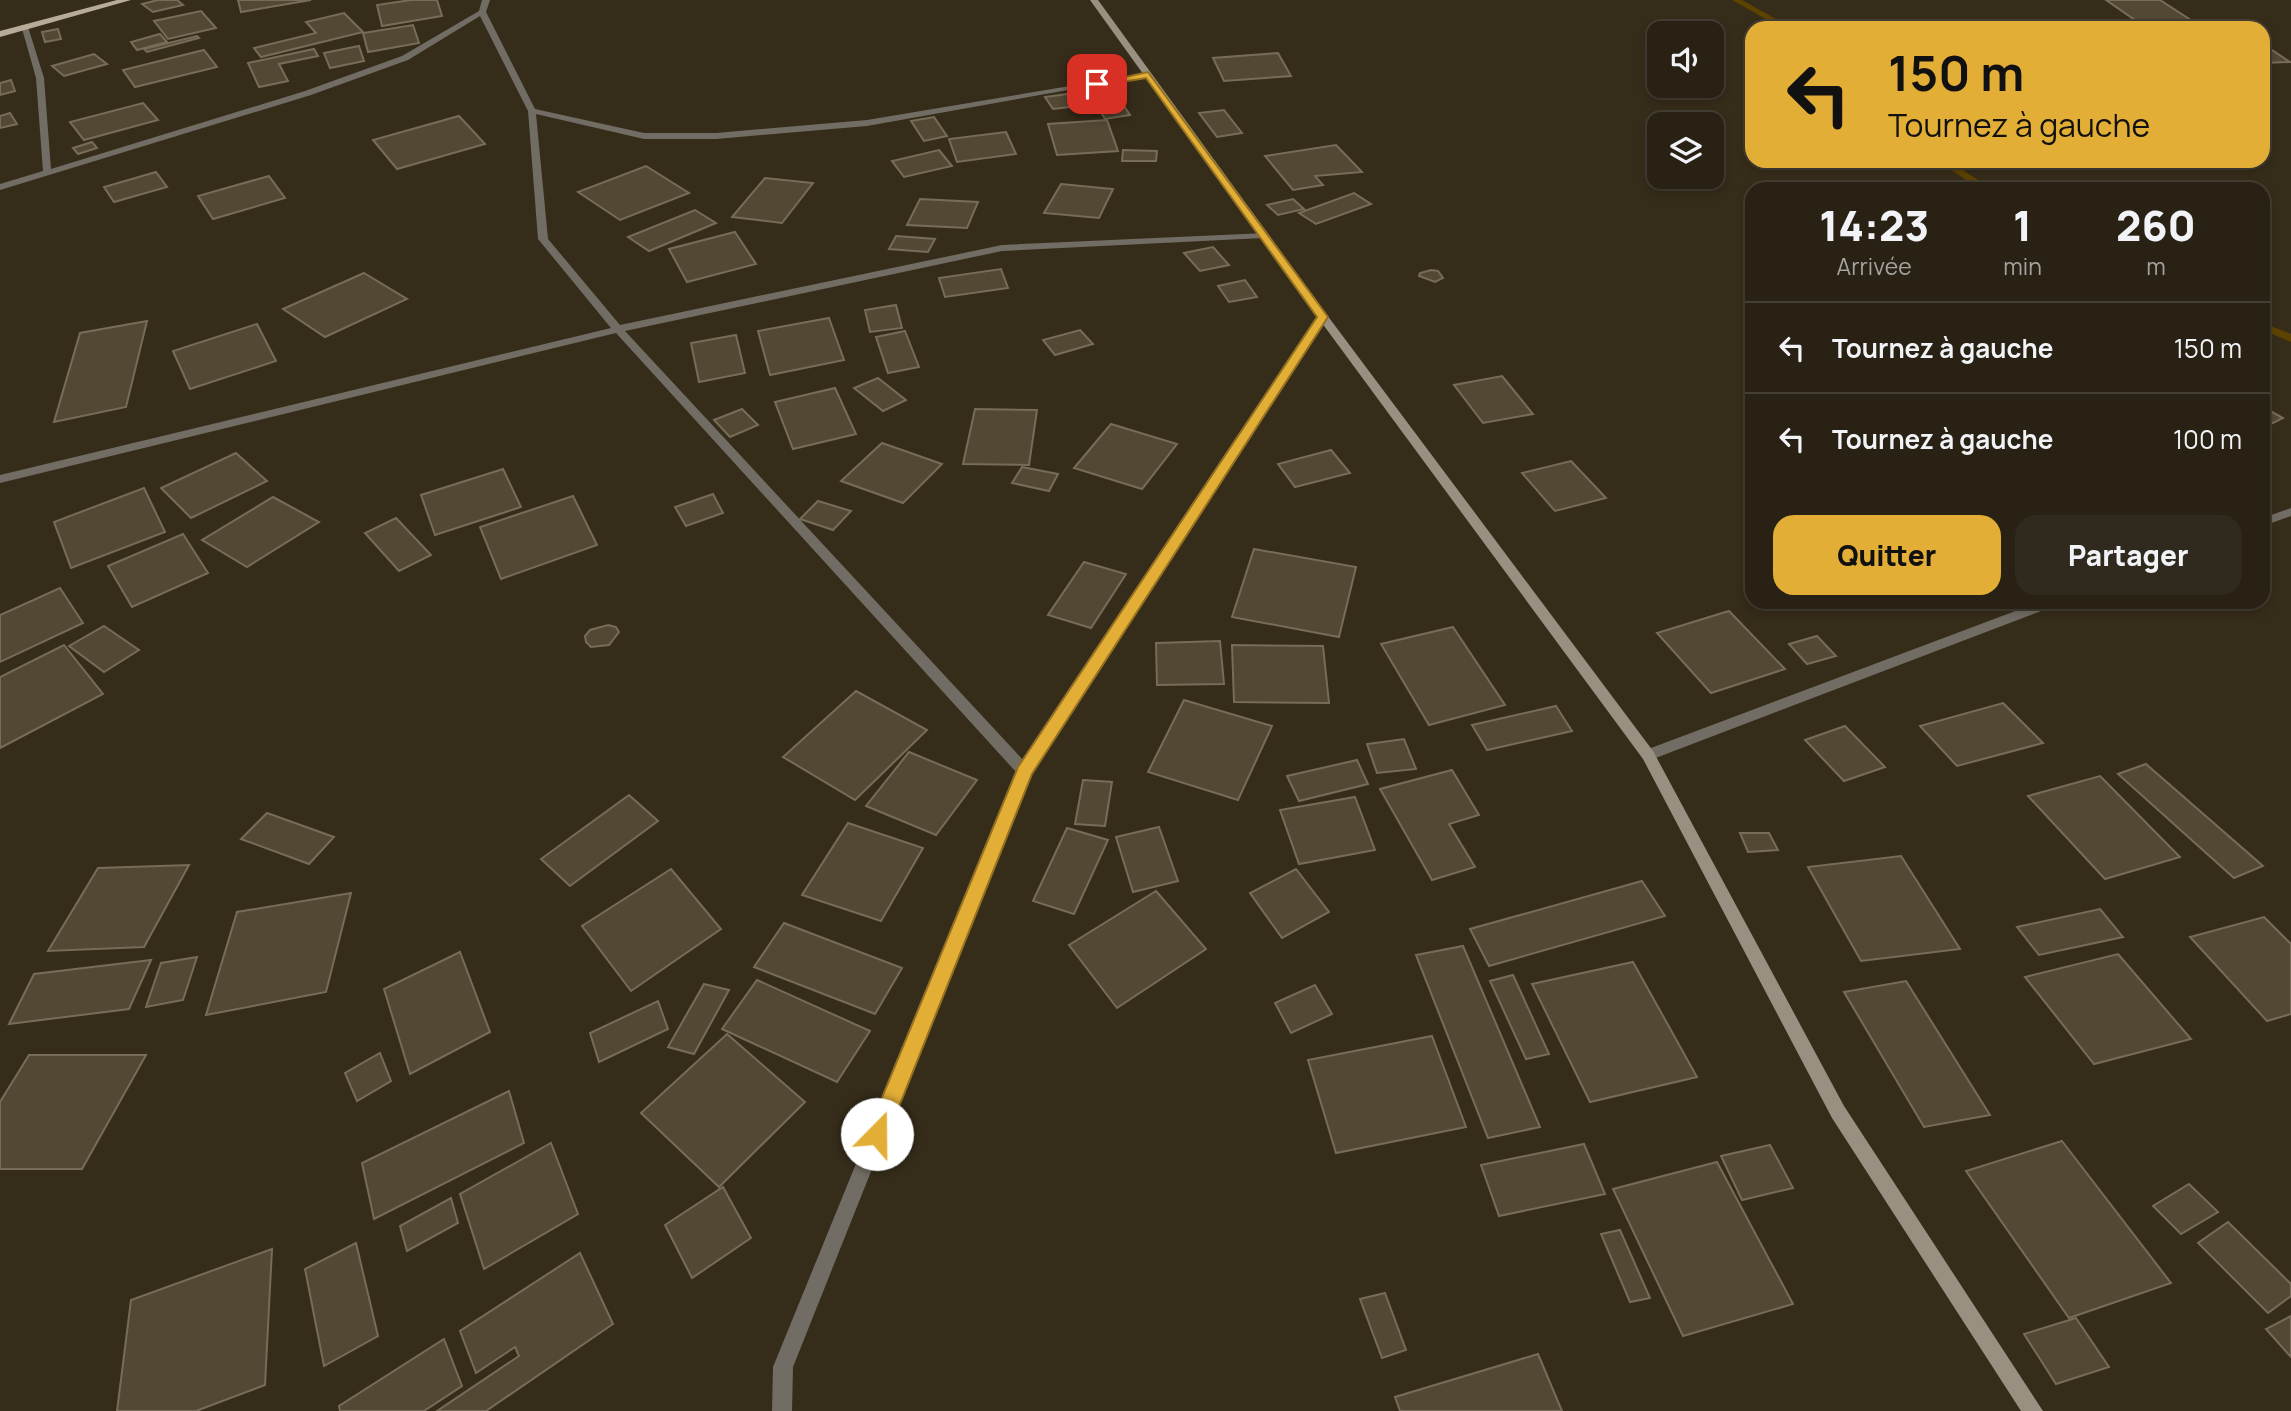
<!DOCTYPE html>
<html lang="fr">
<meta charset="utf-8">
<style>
:root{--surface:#282114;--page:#30291d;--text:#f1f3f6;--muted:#a5a3a0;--line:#443e34;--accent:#e3ae35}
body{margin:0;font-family:Manrope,sans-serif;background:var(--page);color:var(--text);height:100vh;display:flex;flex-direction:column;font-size:26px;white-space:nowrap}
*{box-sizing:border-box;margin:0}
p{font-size:23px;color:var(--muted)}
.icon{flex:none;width:38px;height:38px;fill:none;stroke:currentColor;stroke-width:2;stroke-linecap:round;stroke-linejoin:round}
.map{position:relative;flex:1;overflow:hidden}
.panel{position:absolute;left:1745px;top:182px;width:525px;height:427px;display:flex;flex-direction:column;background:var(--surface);border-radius:21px;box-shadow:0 4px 10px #0003,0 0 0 2px var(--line)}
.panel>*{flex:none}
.guide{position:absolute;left:1745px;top:21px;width:525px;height:147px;border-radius:21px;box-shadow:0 4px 10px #0003,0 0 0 2px var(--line);background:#e3ae35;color:#111;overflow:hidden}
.fabs{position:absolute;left:1647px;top:21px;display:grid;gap:14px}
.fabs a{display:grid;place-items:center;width:77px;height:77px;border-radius:14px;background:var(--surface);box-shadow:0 4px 10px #0003,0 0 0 2px var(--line);font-size:35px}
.pin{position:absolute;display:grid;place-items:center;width:60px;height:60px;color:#fff;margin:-30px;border-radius:14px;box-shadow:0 4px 10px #0006}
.me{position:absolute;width:77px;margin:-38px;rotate:22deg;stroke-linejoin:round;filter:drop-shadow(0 0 5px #0008)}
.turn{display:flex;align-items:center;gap:24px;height:147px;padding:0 28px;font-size:32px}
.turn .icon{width:91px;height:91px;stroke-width:2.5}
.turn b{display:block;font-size:49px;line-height:60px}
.eta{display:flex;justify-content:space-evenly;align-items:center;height:119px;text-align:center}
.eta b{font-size:42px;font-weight:800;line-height:49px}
.button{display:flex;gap:14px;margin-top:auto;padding:14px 28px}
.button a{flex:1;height:80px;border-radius:21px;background:var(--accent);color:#111;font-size:28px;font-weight:800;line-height:80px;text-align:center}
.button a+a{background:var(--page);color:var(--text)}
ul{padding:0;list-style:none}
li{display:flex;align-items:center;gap:21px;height:91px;padding:0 28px;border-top:2px solid var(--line)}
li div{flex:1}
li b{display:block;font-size:26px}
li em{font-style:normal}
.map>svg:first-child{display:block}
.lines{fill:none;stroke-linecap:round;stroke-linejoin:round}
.stream{fill:#5d4300;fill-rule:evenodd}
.building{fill:#524834;stroke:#776c58;stroke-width:2}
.street{fill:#726d64;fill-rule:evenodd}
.secondary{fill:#989182;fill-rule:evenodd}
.primary{fill:#b6ac99;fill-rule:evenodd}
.route{fill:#e3ae35;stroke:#947122;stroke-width:2}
</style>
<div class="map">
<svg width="2291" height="1411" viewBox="0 0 2291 1411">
<rect width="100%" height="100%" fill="#362c1a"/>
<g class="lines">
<g class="stream">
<path d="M 1732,0 L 1742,0 L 1792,28 L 1782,28 Z"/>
<path d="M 1937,161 L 1949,161 L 1992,189 L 1980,189 Z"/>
<path d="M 2263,323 L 2291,334 L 2291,342 L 2263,330 Z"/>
</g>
</g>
<g class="building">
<path d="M 158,0 L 177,0 L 183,5 L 153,12 L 142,4 Z"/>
<path d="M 238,0 L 311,0 L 241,12 Z"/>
<path d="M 411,0 L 437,0 L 442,16 L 382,26 L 377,5 Z"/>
<path d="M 2106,0 L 2160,0 L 2200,26 L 2145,27 Z"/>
<path d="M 201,11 L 216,28 L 168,39 L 154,21 Z"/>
<path d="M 344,13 L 363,32 L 261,57 L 254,48 L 316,33 L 306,22 Z"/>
<path d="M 413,25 L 419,43 L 368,52 L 363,33 Z"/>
<path d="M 58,29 L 61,39 L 45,42 L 42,32 Z"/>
<path d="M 160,34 L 167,42 L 137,50 L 131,42 Z"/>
<path d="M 197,36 L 199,38 L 147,52 L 144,49 Z"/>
<path d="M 2263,44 L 2290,62 L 2263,63 Z"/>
<path d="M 359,46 L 364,61 L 330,68 L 324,53 Z"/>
<path d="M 314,49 L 318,56 L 279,64 L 288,81 L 259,87 L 248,63 Z"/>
<path d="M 204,50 L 217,67 L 135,87 L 123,70 Z"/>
<path d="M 1278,53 L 1291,76 L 1224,81 L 1213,58 Z"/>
<path d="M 94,54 L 107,64 L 64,76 L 52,66 Z"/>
<path d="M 11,80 L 15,91 L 0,95 L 0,83 Z"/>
<path d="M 1112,88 L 1130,115 L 1105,119 L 1096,104 L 1053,109 L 1045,97 Z"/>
<path d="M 143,103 L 158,120 L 84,140 L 70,122 Z"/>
<path d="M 1224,110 L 1242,133 L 1217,137 L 1199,113 Z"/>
<path d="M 10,113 L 17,124 L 0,128 L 0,116 Z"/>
<path d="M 459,116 L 485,144 L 397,169 L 373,140 Z"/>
<path d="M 934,117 L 947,136 L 924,141 L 911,121 Z"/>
<path d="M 1107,120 L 1118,151 L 1057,155 L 1048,124 Z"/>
<path d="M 1006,132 L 1016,154 L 957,162 L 949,139 Z"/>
<path d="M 92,142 L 97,148 L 78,154 L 73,148 Z"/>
<path d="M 1336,145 L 1362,172 L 1315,176 L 1323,185 L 1293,190 L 1265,156 Z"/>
<path d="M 939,150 L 952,166 L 904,177 L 892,161 Z"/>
<path d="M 1123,150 L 1157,151 L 1156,161 L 1122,161 Z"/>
<path d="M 646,166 L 689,193 L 620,220 L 578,192 Z"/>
<path d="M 156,172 L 167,187 L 114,202 L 104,187 Z"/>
<path d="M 269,176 L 285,198 L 213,219 L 198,196 Z"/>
<path d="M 765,178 L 813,183 L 782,223 L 732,217 Z"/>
<path d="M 1061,184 L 1113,189 L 1099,218 L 1044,213 Z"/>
<path d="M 1354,193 L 1371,204 L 1316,224 L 1299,213 Z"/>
<path d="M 920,199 L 978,202 L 967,228 L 907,225 Z"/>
<path d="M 1293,199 L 1304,209 L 1278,215 L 1267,205 Z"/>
<path d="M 695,210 L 716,223 L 649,251 L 628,237 Z"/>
<path d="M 735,232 L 756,264 L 687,282 L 669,249 Z"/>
<path d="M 896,236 L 935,239 L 928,252 L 889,249 Z"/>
<path d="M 1213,247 L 1229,265 L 1200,271 L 1184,253 Z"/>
<path d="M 1001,269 L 1008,288 L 945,297 L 939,278 Z"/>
<path d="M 1431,270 L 1438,271 L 1443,278 L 1435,282 L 1419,276 L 1420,273 Z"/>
<path d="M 364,273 L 407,299 L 325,337 L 283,309 Z"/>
<path d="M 1245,280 L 1257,297 L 1229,302 L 1218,286 Z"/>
<path d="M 896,305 L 902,328 L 870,332 L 865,310 Z"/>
<path d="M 829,318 L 844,360 L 770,375 L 758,331 Z"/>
<path d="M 147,321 L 126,407 L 54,422 L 80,333 Z"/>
<path d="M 257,324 L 276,361 L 190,389 L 173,351 Z"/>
<path d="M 1080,330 L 1093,344 L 1055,355 L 1043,340 Z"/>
<path d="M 905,331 L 919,367 L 888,373 L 876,337 Z"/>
<path d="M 736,335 L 745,373 L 699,382 L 691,343 Z"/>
<path d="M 1502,376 L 1533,414 L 1483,423 L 1454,385 Z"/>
<path d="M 878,378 L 906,400 L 883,411 L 854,388 Z"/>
<path d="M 835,388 L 856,434 L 793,449 L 775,402 Z"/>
<path d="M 2263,407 L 2283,418 L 2263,428 Z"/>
<path d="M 742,409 L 758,425 L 730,437 L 714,420 Z"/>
<path d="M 975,409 L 1037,410 L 1029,465 L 963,464 Z"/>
<path d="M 1111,424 L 1177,444 L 1142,489 L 1074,468 Z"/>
<path d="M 882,443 L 942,464 L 903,503 L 841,481 Z"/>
<path d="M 1331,450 L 1350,473 L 1295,487 L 1278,464 Z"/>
<path d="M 236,453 L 267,481 L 191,518 L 161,488 Z"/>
<path d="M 1571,461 L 1606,498 L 1555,511 L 1522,473 Z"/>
<path d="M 1022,467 L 1058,474 L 1049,491 L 1012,483 Z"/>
<path d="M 503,469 L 521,507 L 435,535 L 421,495 Z"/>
<path d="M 144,488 L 165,532 L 71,568 L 54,522 Z"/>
<path d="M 713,494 L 723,513 L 686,526 L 675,507 Z"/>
<path d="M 573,496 L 597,545 L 501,579 L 480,527 Z"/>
<path d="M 273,497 L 319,522 L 247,567 L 202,540 Z"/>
<path d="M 818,501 L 851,511 L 833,530 L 800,519 Z"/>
<path d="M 396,518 L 431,555 L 399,571 L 365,533 Z"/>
<path d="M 183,534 L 208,573 L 132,607 L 108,566 Z"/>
<path d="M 1254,549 L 1356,567 L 1339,637 L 1232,617 Z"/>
<path d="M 1084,562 L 1126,574 L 1091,628 L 1048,615 Z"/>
<path d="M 60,588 L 83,623 L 0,662 L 0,615 Z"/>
<path d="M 1729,611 L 1785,669 L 1711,693 L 1657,633 Z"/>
<path d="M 608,625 L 616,627 L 619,632 L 609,645 L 591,647 L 586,642 L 585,636 L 590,630 Z"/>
<path d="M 104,626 L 139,650 L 104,672 L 69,646 Z"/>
<path d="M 1453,627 L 1505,705 L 1429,725 L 1381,644 Z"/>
<path d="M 1817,636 L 1836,656 L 1807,664 L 1789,644 Z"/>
<path d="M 1220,641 L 1224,684 L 1157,685 L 1156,643 Z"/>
<path d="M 64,645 L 103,694 L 0,748 L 0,677 Z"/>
<path d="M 1232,645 L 1323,646 L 1329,703 L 1234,702 Z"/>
<path d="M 856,691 L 927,730 L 855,800 L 783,757 Z"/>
<path d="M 1184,700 L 1272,726 L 1238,800 L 1148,772 Z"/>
<path d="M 2003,703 L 2043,743 L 1957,766 L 1920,726 Z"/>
<path d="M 1556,706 L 1572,731 L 1487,750 L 1472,725 Z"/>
<path d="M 1845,726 L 1885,767 L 1844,781 L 1805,740 Z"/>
<path d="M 1404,739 L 1416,769 L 1377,773 L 1367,744 Z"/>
<path d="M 909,752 L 977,780 L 936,835 L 866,806 Z"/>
<path d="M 1357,760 L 1368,784 L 1299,801 L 1287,776 Z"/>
<path d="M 2146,764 L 2263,866 L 2234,878 L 2118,774 Z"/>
<path d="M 1452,770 L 1479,815 L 1449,824 L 1475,867 L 1432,880 L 1380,789 Z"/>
<path d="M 2100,776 L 2180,857 L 2105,879 L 2028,796 Z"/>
<path d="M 1083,780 L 1112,782 L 1105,826 L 1075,824 Z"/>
<path d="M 629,795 L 658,821 L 570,886 L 541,859 Z"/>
<path d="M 1355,797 L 1375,850 L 1299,864 L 1280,810 Z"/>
<path d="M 267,813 L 334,837 L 309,864 L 241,839 Z"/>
<path d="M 848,823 L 923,848 L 881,921 L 802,895 Z"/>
<path d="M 1159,827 L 1178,881 L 1133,892 L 1116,837 Z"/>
<path d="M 1067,828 L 1108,840 L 1074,914 L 1033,901 Z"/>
<path d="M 1740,833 L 1769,833 L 1778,850 L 1748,852 Z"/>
<path d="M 1901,856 L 1960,949 L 1861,961 L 1808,867 Z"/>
<path d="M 189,865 L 144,947 L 48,951 L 98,868 Z"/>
<path d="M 671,869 L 721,929 L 631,991 L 582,926 Z"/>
<path d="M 1296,869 L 1329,912 L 1282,938 L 1250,893 Z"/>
<path d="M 1642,881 L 1665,916 L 1489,966 L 1470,929 Z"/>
<path d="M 1156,891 L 1206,949 L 1117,1008 L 1069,945 Z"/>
<path d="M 351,893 L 326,992 L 206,1015 L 237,912 Z"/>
<path d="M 2100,909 L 2123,937 L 2039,955 L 2017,927 Z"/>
<path d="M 2264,917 L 2291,944 L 2291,1014 L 2267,1021 L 2190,937 Z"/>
<path d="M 784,923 L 902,968 L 875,1014 L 754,967 Z"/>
<path d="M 1463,946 L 1540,1127 L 1488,1138 L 1416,955 Z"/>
<path d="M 460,952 L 490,1032 L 410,1074 L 384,989 Z"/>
<path d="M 2118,954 L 2191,1039 L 2094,1064 L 2025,977 Z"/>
<path d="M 197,957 L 183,1000 L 146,1007 L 161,963 Z"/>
<path d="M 151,960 L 129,1009 L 9,1024 L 34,974 Z"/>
<path d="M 1633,962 L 1697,1077 L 1590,1102 L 1532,984 Z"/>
<path d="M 1513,975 L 1549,1054 L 1526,1059 L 1490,981 Z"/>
<path d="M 757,980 L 870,1031 L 837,1082 L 722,1029 Z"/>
<path d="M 1906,981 L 1990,1115 L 1924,1127 L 1844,992 Z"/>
<path d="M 704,984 L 729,990 L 694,1054 L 668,1047 Z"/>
<path d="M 1315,985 L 1332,1014 L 1291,1033 L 1275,1003 Z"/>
<path d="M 658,1001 L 668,1029 L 599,1062 L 590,1033 Z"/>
<path d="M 727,1034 L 805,1102 L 719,1187 L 641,1113 Z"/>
<path d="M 1432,1036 L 1466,1127 L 1336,1153 L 1308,1060 Z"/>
<path d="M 380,1053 L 391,1081 L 357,1101 L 345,1073 Z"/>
<path d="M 29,1055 L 146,1055 L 82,1169 L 0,1169 L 0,1102 Z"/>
<path d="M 509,1091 L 524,1143 L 374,1219 L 362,1163 Z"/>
<path d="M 2062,1141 L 2171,1283 L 2069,1318 L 1966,1171 Z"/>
<path d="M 551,1143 L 578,1214 L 484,1269 L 460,1194 Z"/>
<path d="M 1584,1144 L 1605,1194 L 1499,1216 L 1481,1165 Z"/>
<path d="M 1770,1145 L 1793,1188 L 1742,1200 L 1721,1156 Z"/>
<path d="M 1717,1162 L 1793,1304 L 1683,1336 L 1613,1189 Z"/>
<path d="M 2189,1184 L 2218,1212 L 2181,1234 L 2153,1206 Z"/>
<path d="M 723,1187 L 751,1238 L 692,1278 L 665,1225 Z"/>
<path d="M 451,1198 L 458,1223 L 407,1251 L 400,1226 Z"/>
<path d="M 2228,1222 L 2291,1284 L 2291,1296 L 2268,1313 L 2198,1243 Z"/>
<path d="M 1620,1230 L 1650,1298 L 1630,1302 L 1601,1234 Z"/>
<path d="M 356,1243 L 378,1336 L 324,1366 L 305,1269 Z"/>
<path d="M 272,1249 L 265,1385 L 196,1411 L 117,1411 L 131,1300 Z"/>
<path d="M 580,1253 L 613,1324 L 486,1411 L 437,1411 L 519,1356 L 515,1347 L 476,1373 L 460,1331 Z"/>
<path d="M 1385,1293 L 1406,1350 L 1382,1358 L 1360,1299 Z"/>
<path d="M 2291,1316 L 2291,1357 L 2266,1329 Z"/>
<path d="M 2076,1318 L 2109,1367 L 2056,1384 L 2024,1334 Z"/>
<path d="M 444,1339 L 462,1386 L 424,1411 L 340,1411 L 339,1406 Z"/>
<path d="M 1538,1354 L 1562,1411 L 1400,1411 L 1395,1397 Z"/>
</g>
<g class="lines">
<g class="street">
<path d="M 482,0 L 490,0 L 486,12 L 535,109 L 644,133 L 716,133 L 867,120 L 1148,73 L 1152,75 L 867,126 L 716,139 L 644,139 L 536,114 L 548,239 L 620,325 L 1002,245 L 1266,233 L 1268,235 L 1263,238 L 1002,251 L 625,331 L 1023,760 L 1318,317 L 1323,314 L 1328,317 L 1030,773 L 793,1367 L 792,1411 L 772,1411 L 773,1367 L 1016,772 L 616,333 L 0,483 L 0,475 L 611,328 L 538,239 L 528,111 L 480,16 L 408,60 L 311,95 L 0,190 L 0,184 L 43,171 L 36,78 L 21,25 L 28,27 L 44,78 L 51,169 L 305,91 L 402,56 L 479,11 Z"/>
<path d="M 2291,508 L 2291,516 L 2263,526 L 2263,518 Z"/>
<path d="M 2039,602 L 2058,602 L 2057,605 L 1653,759 L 1643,759 L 1641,755 L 1643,751 Z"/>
</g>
<path class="secondary" d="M 1090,0 L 1098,0 L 1327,315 L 1653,751 L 1844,1106 L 2043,1411 L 2021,1411 L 1832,1118 L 1643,759 L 1319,319 Z"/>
<path class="primary" d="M 117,0 L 131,0 L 0,37 L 0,31 Z"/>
</g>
<path class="route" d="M 1148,72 L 1328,317 L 1032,774 L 888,1134 L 885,1141 L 877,1144 L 870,1141 L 867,1134 L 1018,767 L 1317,317 L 1146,78 L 1097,86 L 1092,84 Z"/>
</svg>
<div class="fabs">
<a><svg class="icon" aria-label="sound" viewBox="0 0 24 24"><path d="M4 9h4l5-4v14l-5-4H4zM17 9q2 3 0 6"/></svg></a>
<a><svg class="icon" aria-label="layers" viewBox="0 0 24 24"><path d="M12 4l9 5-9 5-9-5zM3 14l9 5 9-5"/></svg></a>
</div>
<div class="pin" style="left:1097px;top:84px;background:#d93025"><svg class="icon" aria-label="arrive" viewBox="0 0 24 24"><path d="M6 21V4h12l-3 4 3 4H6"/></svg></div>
<svg class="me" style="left:877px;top:1134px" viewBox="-20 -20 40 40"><circle r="19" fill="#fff"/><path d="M0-13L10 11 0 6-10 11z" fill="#e3ae35"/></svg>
<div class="guide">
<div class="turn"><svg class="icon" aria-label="left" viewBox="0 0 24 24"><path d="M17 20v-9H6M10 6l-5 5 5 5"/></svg><div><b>150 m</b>Tournez à gauche</div></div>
</div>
<section class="panel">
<div class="eta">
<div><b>14:23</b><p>Arrivée</p></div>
<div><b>1</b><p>min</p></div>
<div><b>260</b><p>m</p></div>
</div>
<ul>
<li><svg class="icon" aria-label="left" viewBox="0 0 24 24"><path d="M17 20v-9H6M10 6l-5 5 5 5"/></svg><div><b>Tournez à gauche</b></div><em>150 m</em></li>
<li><svg class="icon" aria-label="left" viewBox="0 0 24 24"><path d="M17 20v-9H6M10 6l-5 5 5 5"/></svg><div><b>Tournez à gauche</b></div><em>100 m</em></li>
</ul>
<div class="button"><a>Quitter</a><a>Partager</a></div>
</section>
</div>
